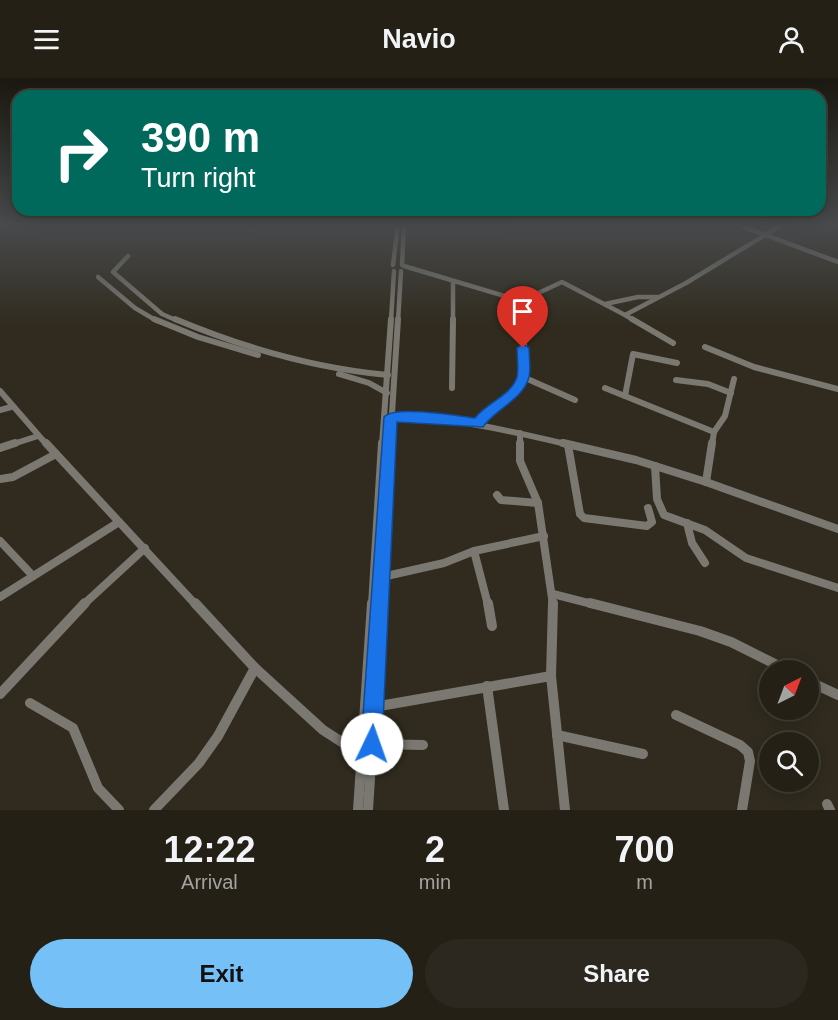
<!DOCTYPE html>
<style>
:root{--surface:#242016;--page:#2c281f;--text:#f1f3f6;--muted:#a3a3a1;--line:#413e35;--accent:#75c0f6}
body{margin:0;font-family:Arial,sans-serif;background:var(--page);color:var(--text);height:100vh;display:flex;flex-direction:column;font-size:22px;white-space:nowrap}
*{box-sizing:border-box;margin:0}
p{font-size:20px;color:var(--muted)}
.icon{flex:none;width:33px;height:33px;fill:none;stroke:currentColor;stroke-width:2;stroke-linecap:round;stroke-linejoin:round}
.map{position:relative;height:732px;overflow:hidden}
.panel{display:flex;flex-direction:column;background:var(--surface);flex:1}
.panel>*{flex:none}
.banner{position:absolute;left:12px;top:12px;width:814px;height:126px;border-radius:18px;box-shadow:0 3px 15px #0003,0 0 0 2px var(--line);background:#00695c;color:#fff;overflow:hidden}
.needle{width:39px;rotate:42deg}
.fabs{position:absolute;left:759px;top:582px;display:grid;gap:12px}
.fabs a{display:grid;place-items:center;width:60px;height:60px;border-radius:50%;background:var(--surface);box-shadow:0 3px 15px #0003,0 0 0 2px var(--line);font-size:30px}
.pin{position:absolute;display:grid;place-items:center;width:51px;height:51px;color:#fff;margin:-62px -26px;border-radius:50% 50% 50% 0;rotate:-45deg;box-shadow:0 0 6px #0007}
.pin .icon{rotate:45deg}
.me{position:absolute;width:66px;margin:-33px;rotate:3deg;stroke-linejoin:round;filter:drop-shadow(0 0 4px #0008)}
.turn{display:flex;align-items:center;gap:21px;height:126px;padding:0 30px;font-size:27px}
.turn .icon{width:78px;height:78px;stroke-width:2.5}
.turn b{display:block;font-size:42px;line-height:51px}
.eta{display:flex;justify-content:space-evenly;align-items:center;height:102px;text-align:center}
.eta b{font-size:36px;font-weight:600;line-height:42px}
.button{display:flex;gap:12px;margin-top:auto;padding:12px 30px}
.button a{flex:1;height:69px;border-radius:36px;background:var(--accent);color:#111;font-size:24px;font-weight:600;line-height:69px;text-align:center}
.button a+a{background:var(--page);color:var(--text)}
header{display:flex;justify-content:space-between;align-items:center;height:78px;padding:0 30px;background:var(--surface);font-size:27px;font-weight:600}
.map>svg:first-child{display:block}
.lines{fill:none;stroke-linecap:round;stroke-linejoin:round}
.minor-far3{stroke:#7a7871;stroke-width:4.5}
.minor-far2{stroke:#7a7871;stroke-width:6}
.minor-far1{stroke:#7a7871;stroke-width:8}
.minor{stroke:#7a7871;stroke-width:10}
.route{fill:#1a73e8;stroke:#114b97;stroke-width:1.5}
</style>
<header><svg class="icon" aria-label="menu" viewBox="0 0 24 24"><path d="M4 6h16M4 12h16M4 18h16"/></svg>Navio<svg class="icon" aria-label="person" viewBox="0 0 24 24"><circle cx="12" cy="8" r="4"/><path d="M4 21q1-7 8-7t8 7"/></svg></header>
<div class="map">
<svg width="838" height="732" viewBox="0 0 838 732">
<rect width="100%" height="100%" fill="#302b1e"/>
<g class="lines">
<g class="minor-far3">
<path d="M 736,146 L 838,184"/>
<path d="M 128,178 L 113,194 L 162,236 L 178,243"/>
<path d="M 393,187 L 398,146"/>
<path d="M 402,187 L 404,146"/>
<path d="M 404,188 L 521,223 L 562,204 L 625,237 L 686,205 L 783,146"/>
<path d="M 98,199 L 135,230 L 157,243"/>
<path d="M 521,223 L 522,243"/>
<path d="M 605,226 L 638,219 L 658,219"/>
<path d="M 625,237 L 635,243"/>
<path d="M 391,243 L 394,193"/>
<path d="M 398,243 L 401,193"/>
<path d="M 453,243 L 453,204"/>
</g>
<g class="minor-far2">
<path d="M 154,241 L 198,259 L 258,277"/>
<path d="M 175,241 C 244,270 312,290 388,297"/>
<path d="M 632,241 L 673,265"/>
<path d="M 705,269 L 754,289 L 838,311"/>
<path d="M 339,296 L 369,305 L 387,315"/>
<path d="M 523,299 L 575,322"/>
<path d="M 676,302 L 708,306 L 731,315"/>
<path d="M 452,310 L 453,241"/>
<path d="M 605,310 L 714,354"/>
<path d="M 0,313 L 47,367"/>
<path d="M 625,318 L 633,276 L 677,285"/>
<path d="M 0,332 L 11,329"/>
<path d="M 391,339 C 453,339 510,353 570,367"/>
<path d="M 479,346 C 488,334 500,327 510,318 C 530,300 524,265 522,241"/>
<path d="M 520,355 L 520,367"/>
<path d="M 10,367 L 38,358"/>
<path d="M 382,367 L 391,241"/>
<path d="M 390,367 L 398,241"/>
<path d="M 712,367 L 714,354 L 725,338 L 734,301"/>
</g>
<g class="minor-far1">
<path d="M 46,365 L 196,527"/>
<path d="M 520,365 L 520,383 L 538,425 L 553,527"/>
<path d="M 563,365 L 636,382 L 706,404 L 838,451"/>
<path d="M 568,367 L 580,436 L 584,440 L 647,448 L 652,444 L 648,430"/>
<path d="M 0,370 L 15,365"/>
<path d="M 655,388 L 657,421 L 664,437 L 705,452 L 746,480 L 838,510"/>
<path d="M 0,401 L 13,399 L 56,376"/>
<path d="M 706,404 L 712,365"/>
<path d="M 497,417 L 501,422 L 538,425"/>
<path d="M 687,445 L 692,465 L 705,485"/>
<path d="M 0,463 L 33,498"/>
<path d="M 474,473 L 488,527"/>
<path d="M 382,499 L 444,485 L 474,473 L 544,458"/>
<path d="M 553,516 L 596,527"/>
<path d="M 0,519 L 119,444"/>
<path d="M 83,527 L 145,470"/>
<path d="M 372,527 L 382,365"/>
<path d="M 381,527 L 390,365"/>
</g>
<g class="minor">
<path d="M 195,525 L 255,590 L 323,652 L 362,677"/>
<path d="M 488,525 L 492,548"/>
<path d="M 553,525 L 551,598 L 565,732"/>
<path d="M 590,525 L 700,553 L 731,564 L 787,592"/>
<path d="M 808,603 L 838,617"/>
<path d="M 487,608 L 504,732"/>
<path d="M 0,616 L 85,525"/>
<path d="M 30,625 L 73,650 L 98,710 L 119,732"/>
<path d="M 374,629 L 551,598"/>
<path d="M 676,637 L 740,667 L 748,674 L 750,683 L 742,732"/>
<path d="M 557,657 L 643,676"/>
<path d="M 372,666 L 423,667"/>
<path d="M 827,726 L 830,732"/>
<path d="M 154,732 L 199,685 L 218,658 L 255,590"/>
<path d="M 358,732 L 372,525"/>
<path d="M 368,732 L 381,525"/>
</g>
</g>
<linearGradient id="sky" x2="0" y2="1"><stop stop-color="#1a1810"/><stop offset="0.59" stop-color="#484a4c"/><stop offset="1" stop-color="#484a4c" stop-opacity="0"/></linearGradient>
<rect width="838" height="248" fill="url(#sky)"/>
<path class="route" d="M 523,266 L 529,270 C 529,279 531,291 529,299 C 523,322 495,331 483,349 L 397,344 L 382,666 L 379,673 L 372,676 L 364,673 L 361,666 L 384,339 C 394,327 459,338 475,340 C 486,325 511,318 517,299 C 519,291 517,279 517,270 Z"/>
</svg>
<div class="fabs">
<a><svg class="needle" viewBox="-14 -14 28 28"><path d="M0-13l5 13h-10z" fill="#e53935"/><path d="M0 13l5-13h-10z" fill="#a3a3a1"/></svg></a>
<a><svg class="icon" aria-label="search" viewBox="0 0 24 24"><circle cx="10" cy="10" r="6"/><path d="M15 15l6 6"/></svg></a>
</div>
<div class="pin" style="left:523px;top:270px;background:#d93025"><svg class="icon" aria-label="arrive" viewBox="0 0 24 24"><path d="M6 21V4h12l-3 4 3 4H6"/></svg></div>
<svg class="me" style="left:372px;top:666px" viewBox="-20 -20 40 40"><circle r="19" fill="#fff"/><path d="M0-13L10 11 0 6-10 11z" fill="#1a73e8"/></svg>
<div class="banner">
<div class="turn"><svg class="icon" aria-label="right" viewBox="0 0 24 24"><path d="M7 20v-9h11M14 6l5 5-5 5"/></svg><div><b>390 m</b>Turn right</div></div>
</div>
</div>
<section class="panel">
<div class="eta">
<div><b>12:22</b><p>Arrival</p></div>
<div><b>2</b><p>min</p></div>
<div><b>700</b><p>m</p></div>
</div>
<div class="button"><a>Exit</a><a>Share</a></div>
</section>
